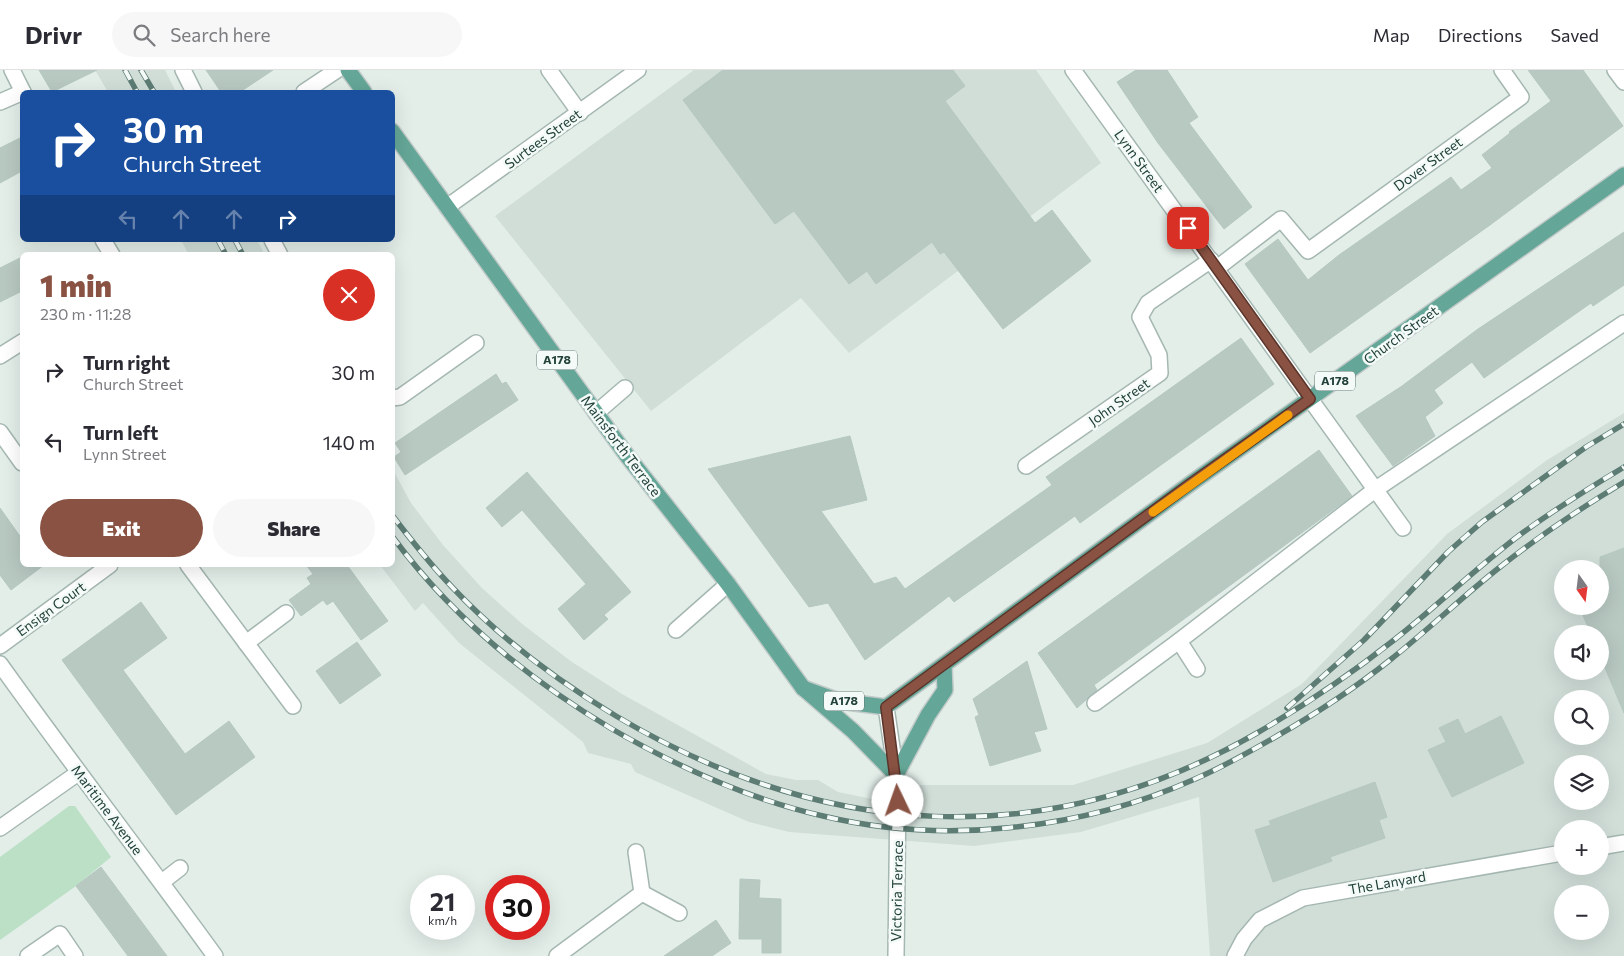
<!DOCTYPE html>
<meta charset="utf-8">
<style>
:root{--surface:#fff;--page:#f7f7f7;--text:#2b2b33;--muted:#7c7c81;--line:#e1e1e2;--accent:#895242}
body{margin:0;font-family:Commissioner,sans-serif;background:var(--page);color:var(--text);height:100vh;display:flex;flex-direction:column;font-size:19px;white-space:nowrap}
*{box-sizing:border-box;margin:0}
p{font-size:16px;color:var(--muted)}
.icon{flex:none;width:28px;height:28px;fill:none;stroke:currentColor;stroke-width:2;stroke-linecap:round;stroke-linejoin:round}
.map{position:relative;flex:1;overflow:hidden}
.sheet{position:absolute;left:20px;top:182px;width:375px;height:315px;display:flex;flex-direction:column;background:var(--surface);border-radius:8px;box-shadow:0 5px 20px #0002}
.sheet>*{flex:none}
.banner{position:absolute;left:20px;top:20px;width:375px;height:152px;border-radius:8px;box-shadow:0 5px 20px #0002;background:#1a4fa0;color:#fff;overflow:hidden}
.needle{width:32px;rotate:166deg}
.tools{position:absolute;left:1554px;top:490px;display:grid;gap:10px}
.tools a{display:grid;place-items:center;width:55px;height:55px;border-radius:50%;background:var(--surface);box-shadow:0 5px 20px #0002;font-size:25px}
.speed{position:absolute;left:410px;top:805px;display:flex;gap:10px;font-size:25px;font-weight:700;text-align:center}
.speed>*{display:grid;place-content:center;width:65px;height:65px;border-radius:50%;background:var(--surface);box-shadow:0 5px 20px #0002;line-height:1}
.speed small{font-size:12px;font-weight:400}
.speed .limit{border:8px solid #d22;background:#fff;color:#111}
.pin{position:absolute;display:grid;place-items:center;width:42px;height:42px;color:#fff;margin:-21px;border-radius:10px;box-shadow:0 2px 8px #0006}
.me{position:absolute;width:55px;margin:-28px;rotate:357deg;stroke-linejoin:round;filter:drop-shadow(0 0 4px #0008)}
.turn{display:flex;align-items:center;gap:18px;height:105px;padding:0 20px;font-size:22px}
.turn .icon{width:65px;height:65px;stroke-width:2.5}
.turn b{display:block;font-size:35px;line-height:42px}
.lanes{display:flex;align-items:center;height:48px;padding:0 20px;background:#0003;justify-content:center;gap:25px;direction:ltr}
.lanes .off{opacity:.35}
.round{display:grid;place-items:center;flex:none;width:52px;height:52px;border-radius:26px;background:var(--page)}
.overview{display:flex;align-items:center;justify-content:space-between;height:85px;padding:0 20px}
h1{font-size:30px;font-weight:800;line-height:38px;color:var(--accent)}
.button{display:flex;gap:10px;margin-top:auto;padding:10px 20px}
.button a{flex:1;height:58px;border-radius:30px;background:var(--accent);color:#fff;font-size:20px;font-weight:800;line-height:58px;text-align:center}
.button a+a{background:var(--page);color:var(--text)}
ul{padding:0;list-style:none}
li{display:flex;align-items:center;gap:15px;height:70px;padding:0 20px}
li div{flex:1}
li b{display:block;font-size:19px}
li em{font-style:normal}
header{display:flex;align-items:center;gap:30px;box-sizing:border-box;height:70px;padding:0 25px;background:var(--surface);border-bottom:1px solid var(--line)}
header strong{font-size:24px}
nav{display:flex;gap:28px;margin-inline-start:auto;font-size:18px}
.search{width:350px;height:45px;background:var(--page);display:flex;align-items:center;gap:12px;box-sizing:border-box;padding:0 18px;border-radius:28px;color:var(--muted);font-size:19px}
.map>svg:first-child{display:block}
.built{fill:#d1ded8;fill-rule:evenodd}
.green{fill:#bbe0c6}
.building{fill:#b8c9c2;stroke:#b5c8c1}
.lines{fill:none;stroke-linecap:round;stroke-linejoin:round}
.minor-casing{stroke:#a5b7b1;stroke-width:18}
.major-casing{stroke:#c1cac8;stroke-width:18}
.minor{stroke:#fff;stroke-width:15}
.major{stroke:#64a697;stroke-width:15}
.rail-casing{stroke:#5c7c74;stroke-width:5.5}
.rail{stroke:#f4faf7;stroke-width:4;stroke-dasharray:11;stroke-linecap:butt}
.route-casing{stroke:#59352b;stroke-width:12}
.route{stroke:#895242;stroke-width:9}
.slow{stroke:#f59e0b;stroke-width:9}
.labels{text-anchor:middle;stroke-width:5;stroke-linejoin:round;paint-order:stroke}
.shield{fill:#f4faf7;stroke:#607872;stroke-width:1}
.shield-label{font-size:12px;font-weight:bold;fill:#214139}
.street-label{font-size:14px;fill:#214139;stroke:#f4faf7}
</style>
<header>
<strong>Drivr</strong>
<div class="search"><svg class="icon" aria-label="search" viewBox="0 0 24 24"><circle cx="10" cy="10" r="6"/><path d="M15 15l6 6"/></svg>Search here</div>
<nav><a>Map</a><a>Directions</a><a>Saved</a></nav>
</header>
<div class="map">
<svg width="1624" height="886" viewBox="0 0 1624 886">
<rect width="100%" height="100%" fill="#e3eee9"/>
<g class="built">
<path d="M 95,0 L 165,0 L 176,22 L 108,22 Z"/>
<path d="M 694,0 L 1036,0 L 1101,93 L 849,283 L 801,228 L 651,341 L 495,146 Z"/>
<path d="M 181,170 L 257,170 L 265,185 L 189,185 Z"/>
<path d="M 1624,343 L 1624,886 L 1210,886 L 1199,727 L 1081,762 L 974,776 L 789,762 L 749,752 L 635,702 L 631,694 L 588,683 L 583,672 L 459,573 L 423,533 L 415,541 L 380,495 L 392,495 L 393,400 L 411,433 L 443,475 L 482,518 L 521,553 L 572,592 L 622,624 L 766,704 L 796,710 L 818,710 L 838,722 L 877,730 L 919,729 L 920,715 L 1073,715 L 1207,673 L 1302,614 L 1447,464 L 1547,390 ZM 1562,499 L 1600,499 L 1600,536 L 1562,536 ZM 1562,564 L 1600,564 L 1600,601 L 1562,601 ZM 1562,629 L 1600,629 L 1600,666 L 1562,666 ZM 1562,694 L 1600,694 L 1600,731 L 1562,731 ZM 1562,759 L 1600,759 L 1600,796 L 1562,796 ZM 1562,824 L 1600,824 L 1600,861 L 1562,861 Z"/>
</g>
<path class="green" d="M 69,736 L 75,736 L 111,787 L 76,816 L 0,870 L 0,787 Z"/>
<g class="building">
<path d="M 39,0 L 97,0 L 52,22 Z"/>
<path d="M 206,0 L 273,0 L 240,22 L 221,22 Z"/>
<path d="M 723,0 L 953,0 L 965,16 L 945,31 L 1035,153 L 1052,140 L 1091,191 L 1003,259 L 944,182 L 940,184 L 932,172 L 876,214 L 867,201 L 849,214 L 794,141 L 775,154 L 683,30 Z"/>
<path d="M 1136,0 L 1167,0 L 1198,47 L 1189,53 L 1252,137 L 1224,159 L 1158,73 L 1117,12 Z"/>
<path d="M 1528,0 L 1583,0 L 1623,56 L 1490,155 L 1310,283 L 1245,194 L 1278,169 L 1308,210 L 1339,185 L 1451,107 L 1461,120 L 1492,98 L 1482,85 L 1510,63 L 1509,62 L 1551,31 Z"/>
<path d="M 22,67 L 22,101 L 0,113 L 0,78 Z"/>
<path d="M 1624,162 L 1624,215 L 1593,236 L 1591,233 L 1484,308 L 1472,292 L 1434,320 L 1443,333 L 1425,347 L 1435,366 L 1393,396 L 1356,346 L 1402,316 L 1478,259 Z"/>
<path d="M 22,187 L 22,221 L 0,232 L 0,198 Z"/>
<path d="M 1241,268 L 1274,314 L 1080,453 L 1075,446 L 954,532 L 949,526 L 865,590 L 828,533 L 809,537 L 708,399 L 850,366 L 867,430 L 821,441 L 874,514 L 896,507 L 905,519 L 1052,415 L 1046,407 Z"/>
<path d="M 496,304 L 502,314 L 506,312 L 518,330 L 405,405 L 394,387 L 401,382 L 395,373 Z"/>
<path d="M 1319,380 L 1352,426 L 1094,615 L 1097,620 L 1077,638 L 1038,583 Z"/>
<path d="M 527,402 L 631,522 L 604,545 L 608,549 L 584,570 L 558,539 L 586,514 L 522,440 L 502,457 L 486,438 Z"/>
<path d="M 0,438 L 22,469 L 22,495 L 44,495 L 11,520 L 0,505 Z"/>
<path d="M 1624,478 L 1624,643 L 1600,586 L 1600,564 L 1591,564 L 1579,536 L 1600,536 L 1600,487 Z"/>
<path d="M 306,495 L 347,495 L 388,551 L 361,570 L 333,531 L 327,535 L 323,530 L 301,546 L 289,530 L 311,514 L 307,508 L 313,504 Z"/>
<path d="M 141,532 L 167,568 L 123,600 L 185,684 L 229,651 L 255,687 L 176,745 L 62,590 Z"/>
<path d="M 357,572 L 381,605 L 340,634 L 316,601 Z"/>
<path d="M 1027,591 L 1047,659 L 1034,662 L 1041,681 L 990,696 L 975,647 L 979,645 L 973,629 Z"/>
<path d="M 1501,646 L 1524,693 L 1452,727 L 1428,680 L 1446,672 L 1439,658 L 1458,649 L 1465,664 Z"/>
<path d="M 1375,712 L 1387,747 L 1379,750 L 1385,768 L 1330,787 L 1332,791 L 1273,812 L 1255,760 L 1271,755 L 1269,751 Z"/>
<path d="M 101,797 L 167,886 L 128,886 L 76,816 Z"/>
<path d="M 740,809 L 760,810 L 759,828 L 781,829 L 781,883 L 762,883 L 762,869 L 739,869 Z"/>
<path d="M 716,850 L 731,873 L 712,886 L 664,886 Z"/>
</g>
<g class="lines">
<g class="minor-casing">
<g id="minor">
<path d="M 12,0 L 23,22"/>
<path d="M 183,0 L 194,22"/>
<path d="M 549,0 L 580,43"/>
<path d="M 1073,0 L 1403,458"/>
<path d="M 1615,0 L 1624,12"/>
<path d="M 304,22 L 337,0"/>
<path d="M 0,32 L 23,22"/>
<path d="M 447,137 L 638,0"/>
<path d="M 103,170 L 112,185"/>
<path d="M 272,170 L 280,185"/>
<path d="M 1217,198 L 1281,149 L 1308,181 L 1521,27 L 1502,0"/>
<path d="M 0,286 L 22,272"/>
<path d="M 392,328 L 400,327 L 476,273"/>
<path d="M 596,343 L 625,318"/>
<path d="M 0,362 L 22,393"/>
<path d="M 1026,396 L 1160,303 L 1159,285 L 1140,247 L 1148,233 L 1211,190"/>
<path d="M 188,495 L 293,636"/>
<path d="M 676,560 L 728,514"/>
<path d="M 1179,571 L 1197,599"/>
<path d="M 246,573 L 286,543"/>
<path d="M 0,576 L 110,495"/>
<path d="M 0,594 C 70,692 144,788 215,886"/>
<path d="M 1095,633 L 1179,571 L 1376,419 L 1624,253"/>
<path d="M 886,637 L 898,718 L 896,886"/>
<path d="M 0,758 L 78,703"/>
<path d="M 1600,777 L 1624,773"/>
<path d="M 636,782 L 642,823"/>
<path d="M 162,812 L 180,798"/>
<path d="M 642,823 L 679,843"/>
<path d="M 28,886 L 60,864 L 75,886"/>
<path d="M 557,886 L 642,823"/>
<path d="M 1235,886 L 1244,869 L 1260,850 L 1303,828 L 1562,783"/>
</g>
</g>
<g class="major-casing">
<g id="major">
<path d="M 348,0 L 364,22"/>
<path d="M 392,61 L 628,387 L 728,514 L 803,618 L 853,661 L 896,705 L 928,645 L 945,620 L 944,596"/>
<path d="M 803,618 L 839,631 L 886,637 L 1190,414 L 1624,105"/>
</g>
</g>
<use href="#minor" class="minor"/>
<use href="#major" class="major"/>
<g class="rail-casing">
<g id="rail">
<path d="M 125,0 L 137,22"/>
<path d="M 141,0 L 154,22"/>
<path d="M 218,170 L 226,185"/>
<path d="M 235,170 L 243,185"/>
<path d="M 392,445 C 411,470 431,495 452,517 C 500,568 556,610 616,646 C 823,769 1045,785 1257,663 C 1305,635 1351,604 1394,570 C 1437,536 1477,497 1521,464 C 1554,440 1589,418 1624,397"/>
<path d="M 392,466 C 450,545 528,609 612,659 C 678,697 748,729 823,746 C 944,775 1081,760 1195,709 C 1223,697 1251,681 1277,666 C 1317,643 1355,618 1390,590 C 1428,560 1462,527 1500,497 C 1539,466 1581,438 1624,412"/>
<path d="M 1287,638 L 1364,570 L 1448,482 L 1482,452 L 1586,377 L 1624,354"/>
</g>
</g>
<use href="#rail" class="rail"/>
</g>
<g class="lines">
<g class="route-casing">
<path id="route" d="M 898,731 L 886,637 L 1190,414 L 1310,329 L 1188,158"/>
</g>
<use href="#route" class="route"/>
<path class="slow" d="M 1153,442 L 1288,345"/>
</g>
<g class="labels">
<g class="shield">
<rect x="537" y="280.5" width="40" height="19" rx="4"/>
<rect x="1315" y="301.5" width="40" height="19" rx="4"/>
<rect x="824" y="621.5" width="40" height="19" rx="4"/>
</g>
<g class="shield-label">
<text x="557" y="294">A178</text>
<text x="1335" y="315">A178</text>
<text x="844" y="635">A178</text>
</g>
<g class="street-label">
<text transform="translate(543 69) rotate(-36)" y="5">Surtees Street</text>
<text transform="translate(1139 91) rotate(54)" y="5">Lynn Street</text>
<text transform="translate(1428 94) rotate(-36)" y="5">Dover Street</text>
<text transform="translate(1401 265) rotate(-36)" y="5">Church Street</text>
<text transform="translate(1119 332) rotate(-35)" y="5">John Street</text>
<text transform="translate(621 376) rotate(53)" y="5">Mainsforth Terrace</text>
<text transform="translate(51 539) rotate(-36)" y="5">Ensign Court</text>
<text transform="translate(107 740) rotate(53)" y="5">Maritime Avenue</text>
<text transform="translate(1387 813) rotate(-10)" y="5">The Lanyard</text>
<text transform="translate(897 821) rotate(-89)" y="5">Victoria Terrace</text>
</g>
</g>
</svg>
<div class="tools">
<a><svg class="needle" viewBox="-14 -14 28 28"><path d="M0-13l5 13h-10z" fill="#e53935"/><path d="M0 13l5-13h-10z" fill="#7c7c81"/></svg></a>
<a><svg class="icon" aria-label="sound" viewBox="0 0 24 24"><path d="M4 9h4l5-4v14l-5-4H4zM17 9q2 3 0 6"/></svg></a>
<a><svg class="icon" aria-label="search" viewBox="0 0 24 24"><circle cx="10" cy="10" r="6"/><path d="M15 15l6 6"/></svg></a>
<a><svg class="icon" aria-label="layers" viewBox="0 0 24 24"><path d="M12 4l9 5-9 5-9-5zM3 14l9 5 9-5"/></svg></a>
<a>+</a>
<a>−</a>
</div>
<div class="speed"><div>21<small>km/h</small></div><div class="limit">30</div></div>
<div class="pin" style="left:1188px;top:158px;background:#d93025"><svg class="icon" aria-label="arrive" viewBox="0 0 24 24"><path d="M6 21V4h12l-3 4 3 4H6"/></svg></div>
<svg class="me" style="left:898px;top:731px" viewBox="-20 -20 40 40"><circle r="19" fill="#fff"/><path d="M0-13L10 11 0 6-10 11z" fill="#895242"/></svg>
<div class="banner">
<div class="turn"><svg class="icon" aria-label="right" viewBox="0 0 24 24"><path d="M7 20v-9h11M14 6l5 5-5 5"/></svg><div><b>30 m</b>Church Street</div></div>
<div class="lanes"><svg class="icon off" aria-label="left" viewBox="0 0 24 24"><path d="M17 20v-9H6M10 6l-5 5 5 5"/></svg><svg class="icon off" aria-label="ahead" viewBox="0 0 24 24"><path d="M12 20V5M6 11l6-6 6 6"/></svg><svg class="icon off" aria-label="ahead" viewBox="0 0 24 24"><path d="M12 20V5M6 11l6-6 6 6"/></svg><svg class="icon" aria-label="right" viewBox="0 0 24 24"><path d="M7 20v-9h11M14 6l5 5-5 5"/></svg></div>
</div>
<section class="sheet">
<div class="overview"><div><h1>1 min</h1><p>230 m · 11:28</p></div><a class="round" style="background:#d93025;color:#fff"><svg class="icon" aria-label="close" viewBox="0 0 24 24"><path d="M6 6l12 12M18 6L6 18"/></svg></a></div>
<ul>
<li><svg class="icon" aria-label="right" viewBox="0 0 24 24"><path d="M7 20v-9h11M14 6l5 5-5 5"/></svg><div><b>Turn right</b><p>Church Street</p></div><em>30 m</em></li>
<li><svg class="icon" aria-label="left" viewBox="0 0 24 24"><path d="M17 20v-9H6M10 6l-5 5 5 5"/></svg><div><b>Turn left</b><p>Lynn Street</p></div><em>140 m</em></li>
</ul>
<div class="button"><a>Exit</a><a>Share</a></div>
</section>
</div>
